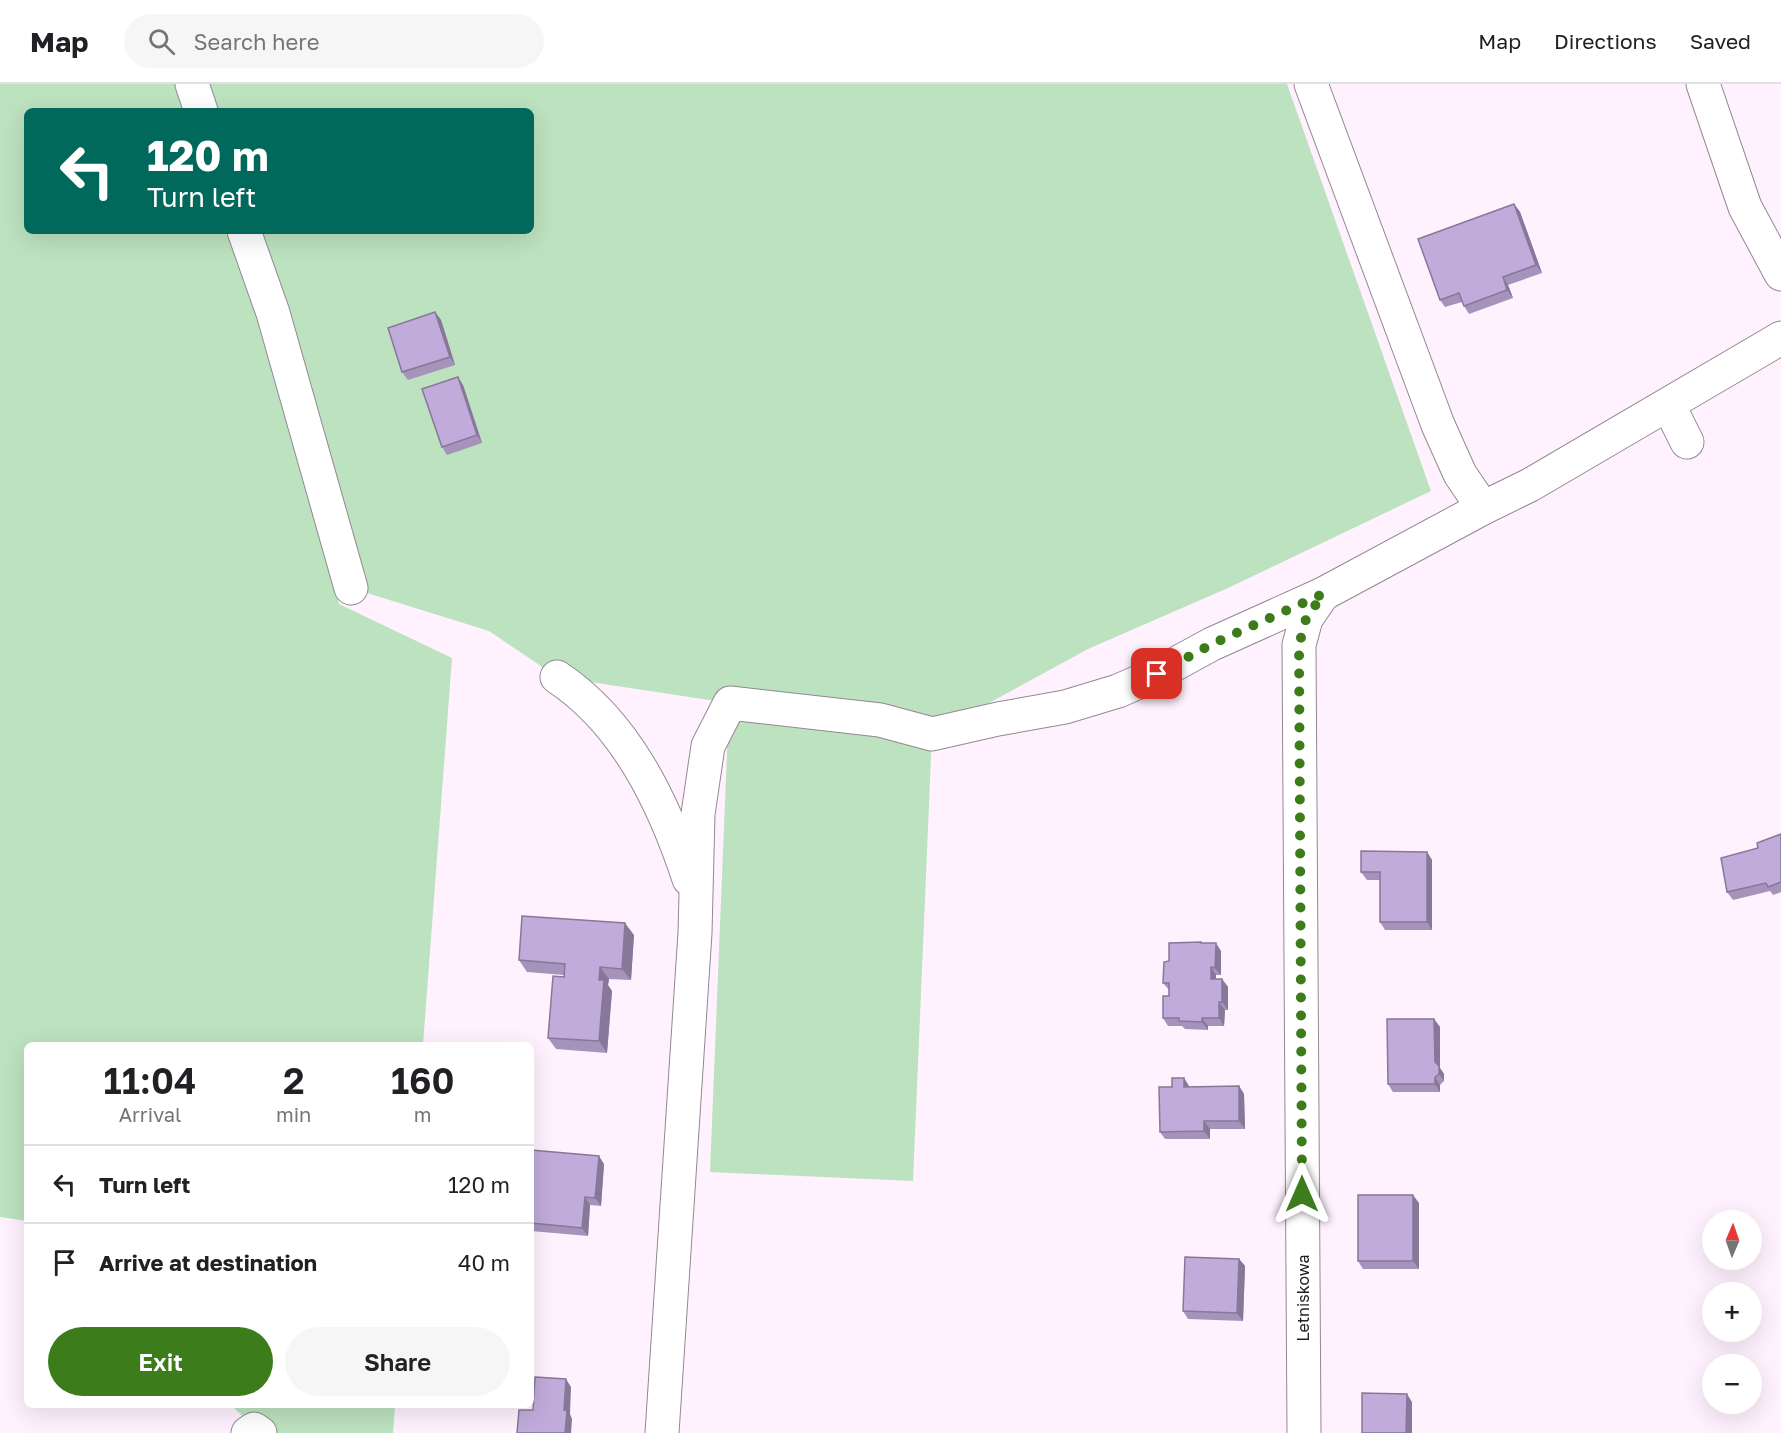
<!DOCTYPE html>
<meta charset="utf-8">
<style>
:root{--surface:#fff;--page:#f6f6f6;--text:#202124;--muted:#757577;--line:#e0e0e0;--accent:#3d7c1b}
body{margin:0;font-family:"Golos Text",sans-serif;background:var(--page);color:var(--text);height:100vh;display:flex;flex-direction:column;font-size:22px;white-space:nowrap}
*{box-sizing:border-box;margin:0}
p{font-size:20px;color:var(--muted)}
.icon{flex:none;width:33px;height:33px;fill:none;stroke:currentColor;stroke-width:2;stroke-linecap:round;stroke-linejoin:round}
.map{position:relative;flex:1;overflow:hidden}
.side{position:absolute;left:24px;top:958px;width:510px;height:366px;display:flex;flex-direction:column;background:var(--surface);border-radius:9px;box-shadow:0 6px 24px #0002}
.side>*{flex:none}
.guide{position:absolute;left:24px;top:24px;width:510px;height:126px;border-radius:9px;box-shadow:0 6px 24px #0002;background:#00695c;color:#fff;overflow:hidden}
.needle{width:39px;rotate:2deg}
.controls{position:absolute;left:1702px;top:1126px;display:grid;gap:12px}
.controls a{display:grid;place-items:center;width:60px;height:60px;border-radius:50%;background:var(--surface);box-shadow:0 6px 24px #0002;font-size:30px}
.pin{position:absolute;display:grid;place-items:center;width:51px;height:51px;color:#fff;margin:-26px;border-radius:12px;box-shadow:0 3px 9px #0006}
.me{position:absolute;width:66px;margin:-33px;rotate:0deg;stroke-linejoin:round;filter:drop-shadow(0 0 4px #0008)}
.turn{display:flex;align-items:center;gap:21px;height:126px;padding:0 24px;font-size:27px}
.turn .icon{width:78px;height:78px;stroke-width:2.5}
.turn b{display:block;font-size:42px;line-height:51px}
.eta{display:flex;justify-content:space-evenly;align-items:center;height:102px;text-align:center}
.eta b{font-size:36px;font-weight:600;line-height:42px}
.action{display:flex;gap:12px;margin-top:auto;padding:12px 24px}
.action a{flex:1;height:69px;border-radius:36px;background:var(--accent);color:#fff;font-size:24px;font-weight:600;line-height:69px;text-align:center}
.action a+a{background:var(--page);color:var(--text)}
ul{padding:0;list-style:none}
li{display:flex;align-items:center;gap:18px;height:78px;padding:0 24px;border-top:2px solid var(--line)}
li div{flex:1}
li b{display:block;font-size:22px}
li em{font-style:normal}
header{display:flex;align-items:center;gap:36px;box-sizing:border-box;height:84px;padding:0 30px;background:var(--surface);border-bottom:2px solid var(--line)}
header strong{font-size:28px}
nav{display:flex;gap:33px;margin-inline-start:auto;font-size:21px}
.search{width:420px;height:54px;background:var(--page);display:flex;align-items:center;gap:15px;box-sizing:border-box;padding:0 21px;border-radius:33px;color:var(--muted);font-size:22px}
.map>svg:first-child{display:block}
.green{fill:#bde2bf;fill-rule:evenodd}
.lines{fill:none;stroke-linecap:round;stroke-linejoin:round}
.minor-casing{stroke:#938892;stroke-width:35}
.minor{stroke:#fff;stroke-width:33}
.wall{fill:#a693bb}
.shaded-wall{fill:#877899}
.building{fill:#c1abda;stroke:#877899;stroke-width:1.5}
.route{stroke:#3d7c1b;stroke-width:10;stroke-dasharray:0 18}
.labels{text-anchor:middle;stroke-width:4.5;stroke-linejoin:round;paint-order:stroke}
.street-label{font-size:16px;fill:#211d21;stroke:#fff}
</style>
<header>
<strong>Map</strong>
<div class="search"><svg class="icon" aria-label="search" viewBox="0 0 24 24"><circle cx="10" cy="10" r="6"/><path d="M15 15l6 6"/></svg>Search here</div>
<nav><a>Map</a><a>Directions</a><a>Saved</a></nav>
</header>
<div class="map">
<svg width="1781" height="1349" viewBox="0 0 1781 1349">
<rect width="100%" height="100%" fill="#fff2fe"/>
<g class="green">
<path d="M 0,0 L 1287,0 L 1431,407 L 1228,504 L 1088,565 L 932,650 L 913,1097 L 710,1088 L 729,619 L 557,593 L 489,547 L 351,504 L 277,246 L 339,520 L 452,574 L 423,961 L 27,962 L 27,1137 L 0,1133 ZM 27,27 L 531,27 L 531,147 L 27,147 Z"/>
<path d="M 232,1322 L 395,1322 L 393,1349 L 260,1349 Z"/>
</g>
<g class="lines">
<g class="minor-casing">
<g id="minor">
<path d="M 192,0 L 201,27"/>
<path d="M 1311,0 L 1438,341 L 1460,390 L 1483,424"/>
<path d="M 1703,0 L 1745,123 L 1781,190"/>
<path d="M 244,147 L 273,229 L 351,504"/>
<path d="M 1669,322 L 1687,358"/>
<path d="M 557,593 C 626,639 664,719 689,795"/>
<path d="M 248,1349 L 254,1345 L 260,1349"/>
<path d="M 662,1349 L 695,849 L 698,730 L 708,662 L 730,619 L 880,636 L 932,650 L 998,635 L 1065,623 L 1118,607 L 1157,590 L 1212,560 L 1323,510 L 1483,424 L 1530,401 L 1781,254"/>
<path d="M 1304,1349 L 1299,561 L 1306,535 L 1323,510"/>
</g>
</g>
<use href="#minor" class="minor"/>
</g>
<g class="wall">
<path d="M 1514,120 L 1520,128 L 1542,189 L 1508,201 L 1513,214 L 1469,230 L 1464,222 L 1462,218 L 1445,223 L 1440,216 Z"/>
<path d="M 435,228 L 441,236 L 455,281 L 408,296 L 402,288 Z"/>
<path d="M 463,301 L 482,359 L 447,371 L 442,363 Z"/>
<path d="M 1781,750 L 1781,808 L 1773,811 L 1770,807 L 1733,816 L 1727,808 Z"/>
<path d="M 1427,768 L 1432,776 L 1432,846 L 1385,846 L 1380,838 L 1380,796 L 1367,796 L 1361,788 Z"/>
<path d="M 634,851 L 631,896 L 609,895 L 608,901 L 612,907 L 607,969 L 556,965 L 548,954 L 564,891 L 527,888 L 519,876 Z"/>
<path d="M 1201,858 L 1202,859 L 1221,867 L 1221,891 L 1216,891 L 1216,895 L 1222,895 L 1228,903 L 1228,926 L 1225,926 L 1224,942 L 1208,942 L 1208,946 L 1185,945 L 1182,942 L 1168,942 L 1163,934 L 1169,912 L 1169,906 L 1163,899 L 1169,877 Z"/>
<path d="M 1434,935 L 1440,943 L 1440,984 L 1444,990 L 1444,997 L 1440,1001 L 1440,1008 L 1393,1008 L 1388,1000 Z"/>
<path d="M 1184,994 L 1189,1003 L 1239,1002 L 1244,1010 L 1245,1045 L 1210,1045 L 1210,1055 L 1165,1055 L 1160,1048 L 1172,1003 Z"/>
<path d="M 531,1066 L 604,1080 L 601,1122 L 590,1121 L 588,1152 L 531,1147 Z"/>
<path d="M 1419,1119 L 1419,1185 L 1363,1185 L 1358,1177 Z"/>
<path d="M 1239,1175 L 1245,1182 L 1243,1237 L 1188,1235 L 1183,1227 Z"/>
</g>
<g class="shaded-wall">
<path d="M 1514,120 L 1520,128 L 1542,189 L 1536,181 Z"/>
<path d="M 1503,193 L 1508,201 L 1513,214 L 1507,206 Z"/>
<path d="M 435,228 L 441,236 L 455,281 L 450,273 Z"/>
<path d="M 458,293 L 463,301 L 482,359 L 477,351 Z"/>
<path d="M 1427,768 L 1432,776 L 1432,846 L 1427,838 Z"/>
<path d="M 625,839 L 634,851 L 631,896 L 622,885 Z"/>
<path d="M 1216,859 L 1221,867 L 1221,891 L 1215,884 Z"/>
<path d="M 600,883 L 609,895 L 608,901 L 612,907 L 607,969 L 599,957 L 599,896 Z"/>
<path d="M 1211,883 L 1216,891 L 1216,903 L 1211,895 Z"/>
<path d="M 1222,895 L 1228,903 L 1228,926 L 1222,918 Z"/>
<path d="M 1219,918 L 1225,926 L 1224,942 L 1219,934 Z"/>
<path d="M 1202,934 L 1208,942 L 1208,946 L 1202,938 Z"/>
<path d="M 1434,935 L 1440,943 L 1440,984 L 1444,990 L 1444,997 L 1439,990 L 1435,978 Z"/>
<path d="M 1435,993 L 1440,1001 L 1440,1008 L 1435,1000 Z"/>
<path d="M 1184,994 L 1189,1002 L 1189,1011 L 1184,1003 Z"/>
<path d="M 1239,1002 L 1244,1010 L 1245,1045 L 1239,1037 Z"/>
<path d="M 1204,1037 L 1210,1045 L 1210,1055 L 1204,1047 Z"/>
<path d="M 599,1072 L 604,1080 L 601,1122 L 595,1114 Z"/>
<path d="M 1413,1111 L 1419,1119 L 1419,1185 L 1413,1177 Z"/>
<path d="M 585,1113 L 590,1121 L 588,1152 L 582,1144 Z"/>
<path d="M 1239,1175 L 1245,1182 L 1243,1237 L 1237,1229 Z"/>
<path d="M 566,1295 L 571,1303 L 570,1330 L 572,1335 L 571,1349 L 565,1349 L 564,1326 Z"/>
<path d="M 1407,1310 L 1412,1318 L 1412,1349 L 1406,1349 Z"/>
</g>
<g class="building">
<path d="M 1514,120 L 1536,181 L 1503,193 L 1507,206 L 1464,222 L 1459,209 L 1440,216 L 1418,155 Z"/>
<path d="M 435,228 L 450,273 L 402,288 L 388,244 Z"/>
<path d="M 458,293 L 477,351 L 442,363 L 422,305 Z"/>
<path d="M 1781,750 L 1781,798 L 1768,803 L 1766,799 L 1727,808 L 1721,774 L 1758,764 L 1757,759 Z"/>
<path d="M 1361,767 L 1427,768 L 1427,838 L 1380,838 L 1380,788 L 1361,788 Z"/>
<path d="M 522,832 L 625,839 L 622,885 L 600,883 L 599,896 L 604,896 L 599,957 L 548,954 L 553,892 L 564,893 L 565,880 L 519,876 Z"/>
<path d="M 1201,858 L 1201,859 L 1216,859 L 1215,884 L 1211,883 L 1211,895 L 1222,895 L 1222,918 L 1219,918 L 1219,934 L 1202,934 L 1202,938 L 1179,937 L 1179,934 L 1163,934 L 1163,912 L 1169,912 L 1169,899 L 1163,899 L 1164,878 L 1169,877 L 1169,859 Z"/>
<path d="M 1387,935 L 1434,935 L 1435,978 L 1439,982 L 1439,990 L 1435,993 L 1435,1000 L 1388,1000 Z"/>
<path d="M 1172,994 L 1184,994 L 1184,1003 L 1239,1002 L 1239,1037 L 1204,1037 L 1204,1047 L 1160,1048 L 1159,1003 L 1172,1003 Z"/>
<path d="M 531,1066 L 599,1072 L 595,1114 L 585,1113 L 582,1144 L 531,1139 Z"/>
<rect x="1358" y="1111" width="55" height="66"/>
<path d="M 1185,1173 L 1239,1175 L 1237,1229 L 1183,1227 Z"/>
<path d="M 535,1293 L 566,1295 L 564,1326 L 567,1327 L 565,1349 L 517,1349 L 519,1326 L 533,1326 Z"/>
<path d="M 1362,1309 L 1407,1310 L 1406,1349 L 1362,1349 Z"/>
</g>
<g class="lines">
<path class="route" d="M 1157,590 L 1212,560 L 1323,510 L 1306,535 L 1299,561 L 1302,1110"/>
</g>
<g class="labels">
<g class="street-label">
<text transform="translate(1303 1214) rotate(-90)" y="6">Letniskowa</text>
</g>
</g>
</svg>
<div class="controls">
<a><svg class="needle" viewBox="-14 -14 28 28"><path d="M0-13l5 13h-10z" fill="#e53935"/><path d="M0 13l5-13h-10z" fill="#757577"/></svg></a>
<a>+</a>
<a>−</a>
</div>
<div class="pin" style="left:1157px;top:590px;background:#d93025"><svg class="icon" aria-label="arrive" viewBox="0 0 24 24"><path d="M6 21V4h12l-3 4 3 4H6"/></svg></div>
<svg class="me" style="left:1302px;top:1110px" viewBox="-20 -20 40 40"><path d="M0-17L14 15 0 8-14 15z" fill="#3d7c1b" stroke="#fff" stroke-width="4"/></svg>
<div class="guide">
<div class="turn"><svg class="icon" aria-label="left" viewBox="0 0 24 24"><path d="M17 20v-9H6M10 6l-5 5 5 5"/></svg><div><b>120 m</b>Turn left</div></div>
</div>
<section class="side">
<div class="eta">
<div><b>11:04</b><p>Arrival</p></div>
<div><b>2</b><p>min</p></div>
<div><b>160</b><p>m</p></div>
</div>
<ul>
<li><svg class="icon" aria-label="left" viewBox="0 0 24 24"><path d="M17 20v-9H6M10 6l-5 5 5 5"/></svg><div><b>Turn left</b></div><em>120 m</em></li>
<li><svg class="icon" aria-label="arrive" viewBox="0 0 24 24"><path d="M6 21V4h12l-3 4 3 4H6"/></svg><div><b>Arrive at destination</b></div><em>40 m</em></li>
</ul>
<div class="action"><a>Exit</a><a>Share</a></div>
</section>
</div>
